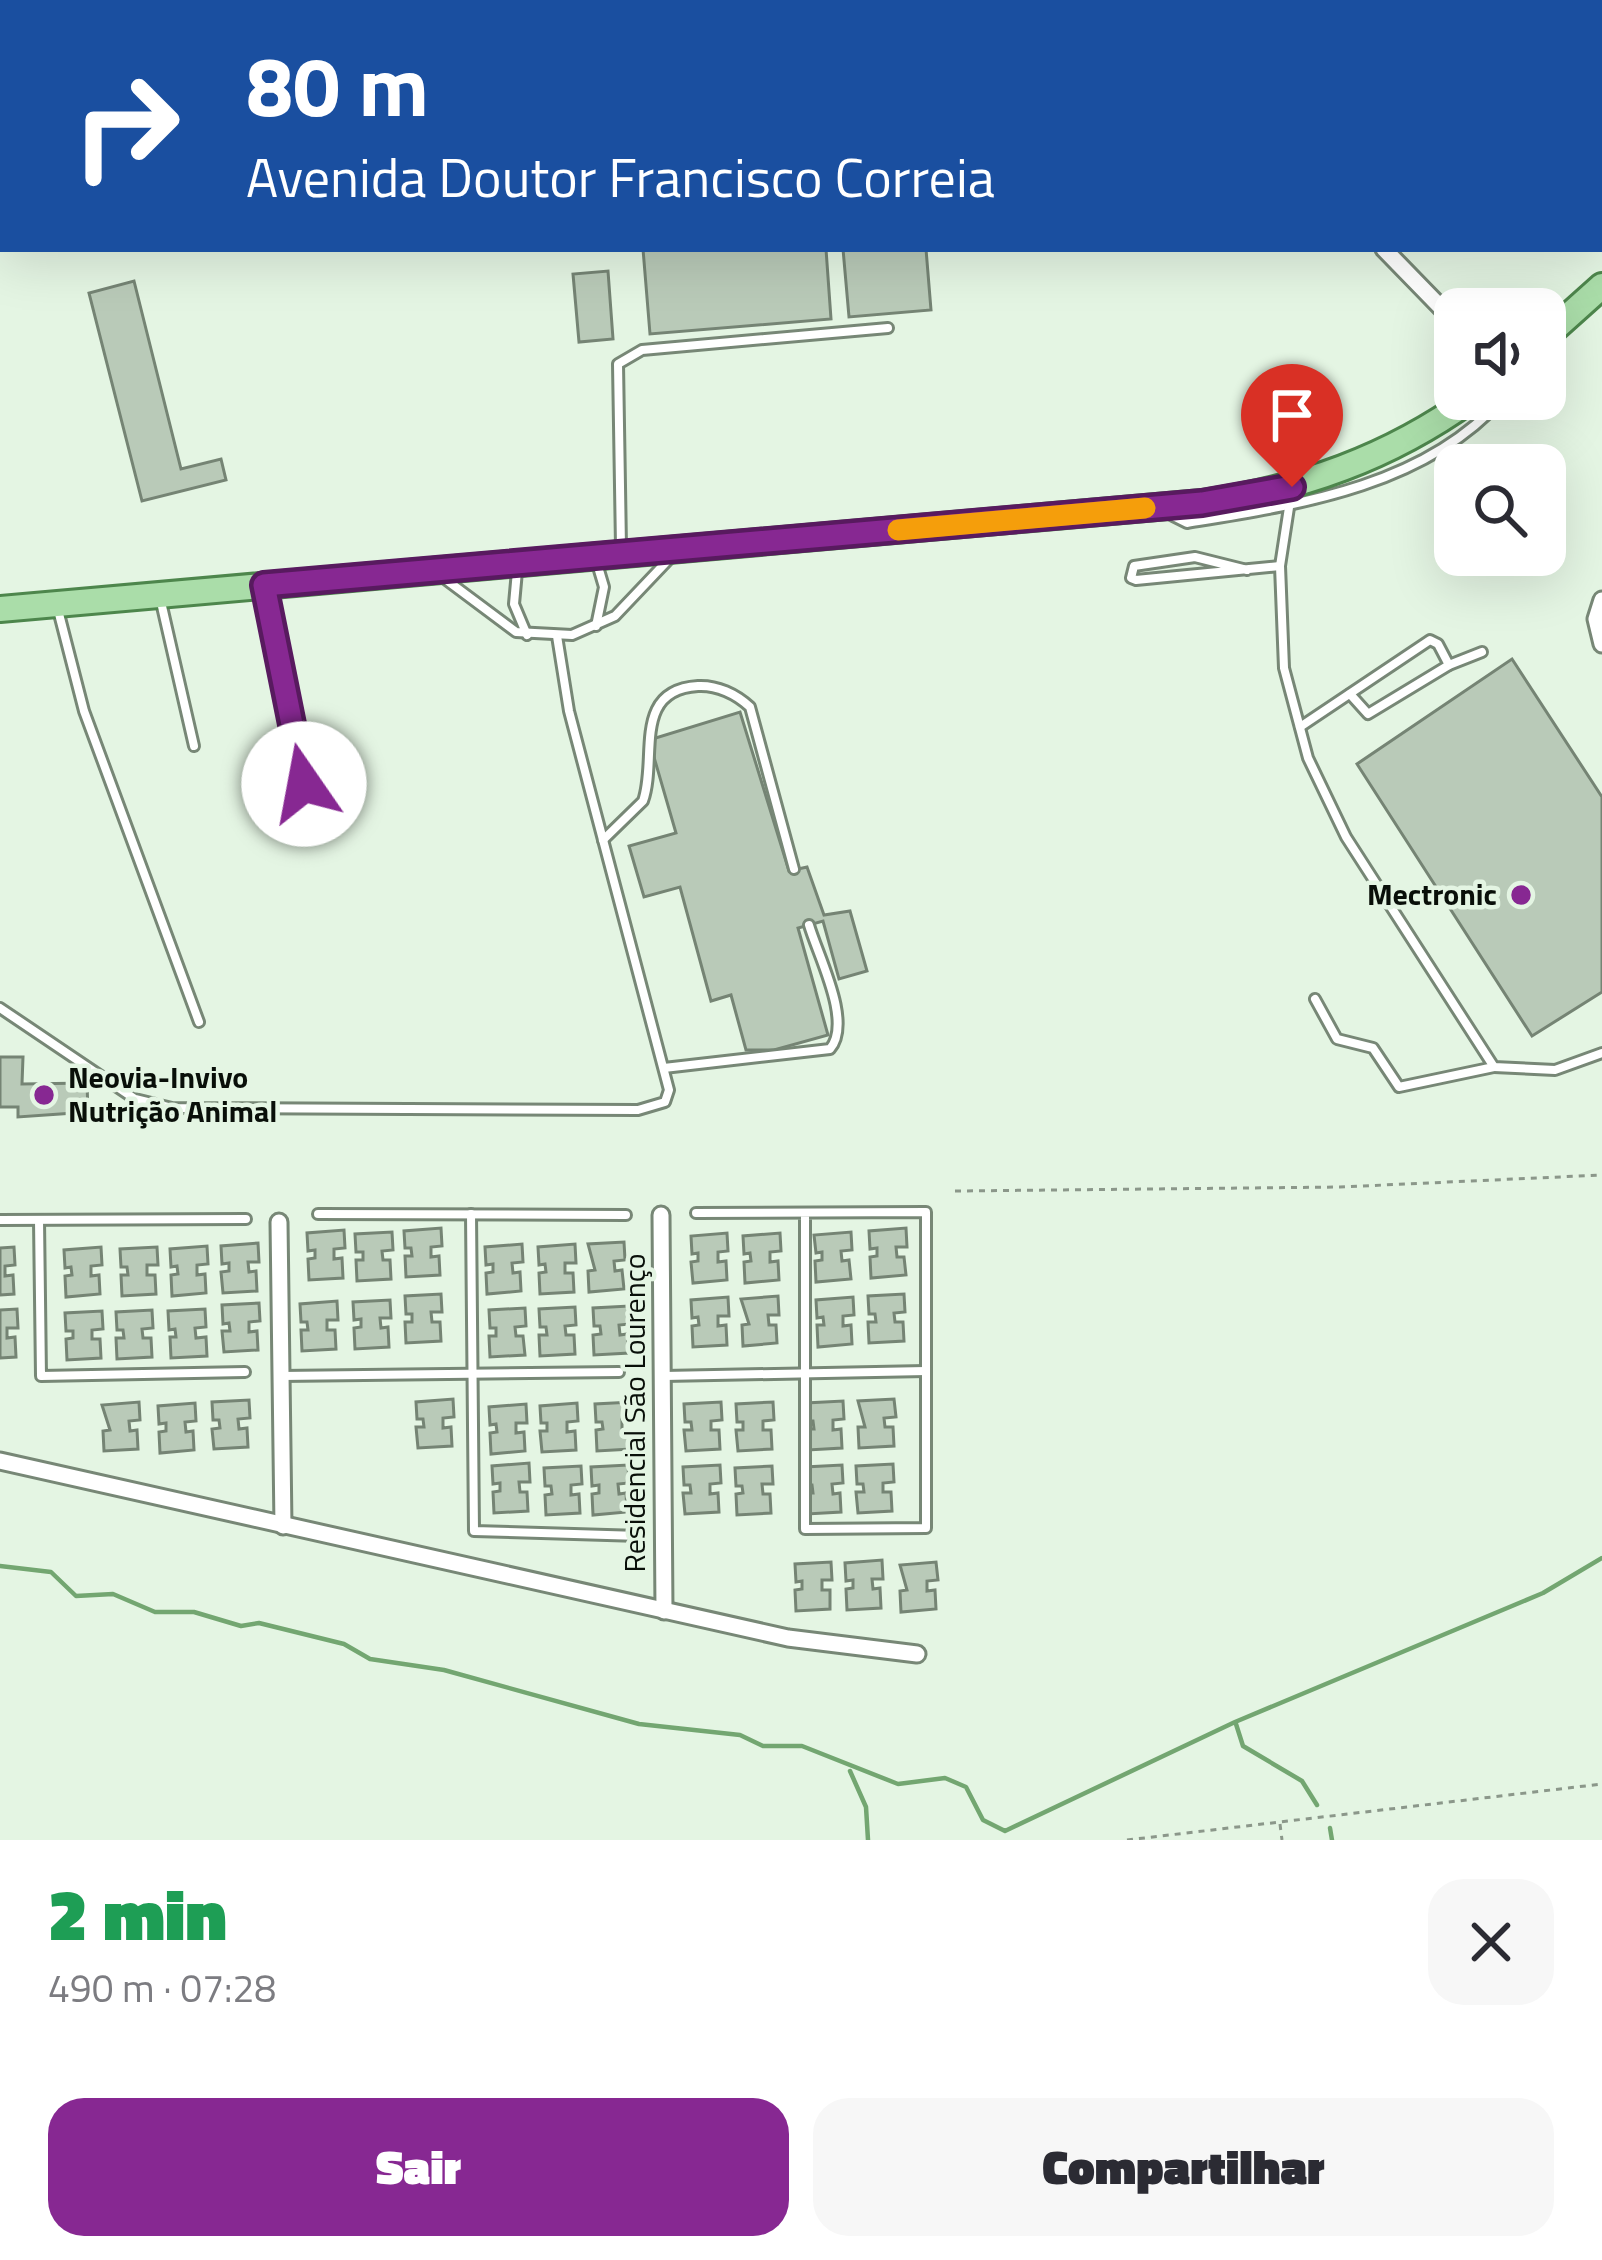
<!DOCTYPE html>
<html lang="pt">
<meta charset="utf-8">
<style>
:root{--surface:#fff;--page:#f7f7f7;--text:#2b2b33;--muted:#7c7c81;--accent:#872892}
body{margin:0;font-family:"Titillium Web",sans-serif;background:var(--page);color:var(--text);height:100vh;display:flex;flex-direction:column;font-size:45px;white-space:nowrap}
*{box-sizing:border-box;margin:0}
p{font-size:39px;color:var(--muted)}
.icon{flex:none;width:66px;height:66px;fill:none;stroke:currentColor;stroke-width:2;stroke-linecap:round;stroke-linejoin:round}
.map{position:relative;height:1840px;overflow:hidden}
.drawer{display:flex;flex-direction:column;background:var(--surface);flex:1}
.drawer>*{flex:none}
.banner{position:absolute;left:0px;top:0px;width:1602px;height:252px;box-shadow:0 12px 48px #0002;background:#1a4fa0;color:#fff;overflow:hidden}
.controls{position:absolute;left:1434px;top:288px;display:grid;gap:24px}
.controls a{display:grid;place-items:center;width:132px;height:132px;border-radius:24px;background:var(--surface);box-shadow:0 12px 48px #0002;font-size:60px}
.pin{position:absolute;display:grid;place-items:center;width:102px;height:102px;color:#fff;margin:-123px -51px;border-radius:50% 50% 50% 0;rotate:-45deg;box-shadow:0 0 12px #0007}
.pin .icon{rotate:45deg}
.me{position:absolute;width:132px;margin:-66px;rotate:348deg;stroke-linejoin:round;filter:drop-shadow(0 0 9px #0008)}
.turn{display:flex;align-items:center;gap:42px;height:252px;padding:0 48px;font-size:54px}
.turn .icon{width:156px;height:156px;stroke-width:2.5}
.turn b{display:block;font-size:84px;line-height:102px}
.round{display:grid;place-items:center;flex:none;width:126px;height:126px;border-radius:36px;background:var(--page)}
.overview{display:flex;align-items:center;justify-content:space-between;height:204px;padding:0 48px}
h1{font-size:72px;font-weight:800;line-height:90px;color:#1e9e55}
.action{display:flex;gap:24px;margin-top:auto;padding:24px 48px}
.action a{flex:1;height:138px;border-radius:36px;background:var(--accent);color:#fff;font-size:48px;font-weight:800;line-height:138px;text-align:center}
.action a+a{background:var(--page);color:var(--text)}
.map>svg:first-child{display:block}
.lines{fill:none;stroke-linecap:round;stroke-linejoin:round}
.stream{stroke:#73a671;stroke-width:4.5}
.building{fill:#b9cab8;stroke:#758474;stroke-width:3}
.service-casing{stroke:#778776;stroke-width:14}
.minor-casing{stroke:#778776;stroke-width:21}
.primary-casing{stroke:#4d864c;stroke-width:30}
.path{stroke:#8b978a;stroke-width:3;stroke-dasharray:6 6;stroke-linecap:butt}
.service{stroke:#fff;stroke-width:8}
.minor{stroke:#fff;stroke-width:15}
.primary{stroke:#aadda9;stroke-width:24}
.route-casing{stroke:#581a5f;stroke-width:30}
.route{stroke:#872892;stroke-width:21}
.slow{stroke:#f59e0b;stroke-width:21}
.poi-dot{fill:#872892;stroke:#e4f5e3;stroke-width:4.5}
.labels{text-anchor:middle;stroke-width:9;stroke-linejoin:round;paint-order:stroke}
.poi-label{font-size:30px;font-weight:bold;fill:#090f09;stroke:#e4f5e3;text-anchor:end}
.street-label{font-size:30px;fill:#090f09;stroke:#e4f5e3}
</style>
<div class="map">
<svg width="1602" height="1840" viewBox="0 0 1602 1840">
<rect width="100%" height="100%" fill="#e4f5e3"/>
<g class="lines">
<g class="stream">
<path d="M 0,1566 L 51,1572 L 76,1596 L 113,1594 L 155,1612 L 194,1612 L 241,1626 L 259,1623 L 344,1644 L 370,1659 L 444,1670 L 639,1724 L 740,1735 L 763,1746 L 802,1746 L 898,1784 L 945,1778 L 966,1787 L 983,1820 L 1005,1831 L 1235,1722 L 1543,1593 L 1602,1558"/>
<path d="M 1236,1724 L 1243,1746 L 1302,1781 L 1317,1805"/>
<path d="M 850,1771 L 866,1807 L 868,1840"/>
<path d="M 1330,1828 L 1332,1840"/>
</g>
</g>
<g class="building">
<path d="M 643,249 L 826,249 L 831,319 L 650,334 Z"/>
<path d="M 843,249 L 926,249 L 931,310 L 849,317 Z"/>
<path d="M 608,271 L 613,339 L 579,342 L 573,274 Z"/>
<path d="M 134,281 L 181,469 L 221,459 L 226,480 L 142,501 L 89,293 Z"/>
<path d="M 1512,659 L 1602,797 L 1602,992 L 1532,1036 L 1357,764 Z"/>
<path d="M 740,712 L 789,871 L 807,867 L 824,915 L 850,911 L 867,971 L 839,979 L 823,921 L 798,928 L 828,1035 L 774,1050 L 746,1050 L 731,995 L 711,1001 L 680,887 L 644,897 L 629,846 L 676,833 L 649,740 Z"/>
<path d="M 0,1057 L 23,1057 L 22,1084 L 87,1083 L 88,1112 L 18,1117 L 18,1107 L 0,1107 Z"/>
<path d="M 441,1228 L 442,1246 L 431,1247 L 431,1257 L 439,1256 L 440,1275 L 406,1277 L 405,1256 L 412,1256 L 411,1248 L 405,1248 L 404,1231 Z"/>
<path d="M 906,1228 L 907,1247 L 896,1247 L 897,1257 L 904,1257 L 906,1275 L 871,1278 L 870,1257 L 877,1256 L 877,1248 L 870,1249 L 869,1231 Z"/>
<path d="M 344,1230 L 345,1248 L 334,1249 L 334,1259 L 342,1258 L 343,1278 L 309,1280 L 308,1259 L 315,1258 L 315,1250 L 308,1251 L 307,1233 Z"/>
<path d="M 392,1232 L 393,1250 L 382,1251 L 383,1260 L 390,1260 L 391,1279 L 357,1281 L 356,1260 L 363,1260 L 363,1252 L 356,1252 L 355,1234 Z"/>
<path d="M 851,1232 L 852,1250 L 841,1251 L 842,1261 L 849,1260 L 851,1279 L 816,1282 L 815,1261 L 822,1260 L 822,1252 L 816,1253 L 814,1235 Z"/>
<path d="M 727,1233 L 728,1251 L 718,1252 L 718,1262 L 726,1261 L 727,1280 L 693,1283 L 691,1262 L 698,1261 L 698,1253 L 692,1254 L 691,1236 Z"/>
<path d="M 780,1233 L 781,1251 L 770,1252 L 770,1262 L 778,1261 L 779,1280 L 745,1283 L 744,1262 L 751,1261 L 750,1253 L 744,1254 L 743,1236 Z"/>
<path d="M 624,1242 L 625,1260 L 614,1261 L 615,1271 L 622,1270 L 624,1289 L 589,1292 L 588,1271 L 595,1270 L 588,1244 Z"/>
<path d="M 258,1243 L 259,1262 L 248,1262 L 249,1272 L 256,1271 L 257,1291 L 223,1293 L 221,1272 L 229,1271 L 229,1263 L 222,1264 L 221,1246 Z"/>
<path d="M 522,1244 L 523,1262 L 512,1263 L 513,1273 L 520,1272 L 521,1291 L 487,1294 L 486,1273 L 493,1272 L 493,1264 L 486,1265 L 485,1247 Z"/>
<path d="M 575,1244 L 576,1263 L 565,1263 L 565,1273 L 573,1273 L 574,1292 L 540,1294 L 539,1273 L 546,1272 L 545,1264 L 539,1265 L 538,1247 Z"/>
<path d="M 207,1246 L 208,1264 L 197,1265 L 197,1275 L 205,1274 L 206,1293 L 172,1296 L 171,1275 L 178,1274 L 177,1266 L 171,1267 L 170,1249 Z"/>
<path d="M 14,1247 L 15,1265 L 5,1266 L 5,1276 L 13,1275 L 14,1294 L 0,1295 L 0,1248 Z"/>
<path d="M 101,1247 L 102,1265 L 91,1266 L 91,1276 L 99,1275 L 100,1294 L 66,1297 L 65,1276 L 72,1275 L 71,1267 L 65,1268 L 64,1250 Z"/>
<path d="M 157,1247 L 158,1265 L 147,1265 L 147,1275 L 155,1275 L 156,1294 L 122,1296 L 121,1275 L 128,1275 L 127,1267 L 121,1267 L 120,1249 Z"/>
<path d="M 441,1294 L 442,1312 L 431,1312 L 432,1322 L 440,1322 L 441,1341 L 406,1343 L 405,1322 L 412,1322 L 412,1314 L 406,1314 L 405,1296 Z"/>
<path d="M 904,1294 L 905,1312 L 894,1313 L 895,1322 L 903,1322 L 904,1341 L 869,1343 L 868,1322 L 876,1322 L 875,1314 L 869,1314 L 868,1296 Z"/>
<path d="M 778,1296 L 779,1315 L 768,1315 L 769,1325 L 776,1325 L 777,1343 L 743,1346 L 742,1325 L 749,1324 L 741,1299 Z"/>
<path d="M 728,1297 L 729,1316 L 718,1316 L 718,1326 L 726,1325 L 727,1345 L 693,1347 L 692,1326 L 699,1325 L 698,1317 L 692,1318 L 691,1300 Z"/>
<path d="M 853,1297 L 854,1315 L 843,1316 L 843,1326 L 851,1325 L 852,1344 L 818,1347 L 817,1325 L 824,1325 L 823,1317 L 817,1318 L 816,1300 Z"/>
<path d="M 390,1300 L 391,1318 L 380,1318 L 381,1328 L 388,1327 L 389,1347 L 355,1349 L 354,1328 L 361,1327 L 361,1319 L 354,1320 L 353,1302 Z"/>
<path d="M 337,1301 L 338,1320 L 327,1320 L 327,1330 L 335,1330 L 336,1349 L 302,1351 L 301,1330 L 308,1330 L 307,1322 L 301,1322 L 300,1304 Z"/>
<path d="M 259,1303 L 260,1321 L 249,1322 L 249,1332 L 257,1331 L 258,1350 L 224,1352 L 222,1331 L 230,1331 L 229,1323 L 223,1324 L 222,1305 Z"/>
<path d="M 629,1306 L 630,1324 L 619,1325 L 620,1335 L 627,1334 L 629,1353 L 594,1355 L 593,1335 L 601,1334 L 600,1326 L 594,1326 L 593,1308 Z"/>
<path d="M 575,1307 L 576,1325 L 565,1326 L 566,1335 L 574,1335 L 575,1354 L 540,1356 L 539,1335 L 547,1335 L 546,1327 L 540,1327 L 539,1309 Z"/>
<path d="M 525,1308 L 526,1326 L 515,1327 L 516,1336 L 523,1336 L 525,1355 L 490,1357 L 489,1336 L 496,1336 L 496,1328 L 490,1328 L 489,1310 Z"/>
<path d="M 17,1309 L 18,1328 L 7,1328 L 7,1338 L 15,1337 L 16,1357 L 0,1358 L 0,1310 Z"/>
<path d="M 205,1309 L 206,1327 L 195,1328 L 196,1338 L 206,1337 L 207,1356 L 171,1358 L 170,1337 L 176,1337 L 175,1329 L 169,1330 L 168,1311 Z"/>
<path d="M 152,1310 L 153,1328 L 142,1329 L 143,1338 L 151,1338 L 152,1357 L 117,1359 L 116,1338 L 124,1338 L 123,1330 L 117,1330 L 116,1312 Z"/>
<path d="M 102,1311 L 103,1329 L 92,1330 L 92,1339 L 100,1339 L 101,1358 L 67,1360 L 66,1339 L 73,1338 L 73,1331 L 66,1331 L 65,1313 Z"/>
<path d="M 453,1399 L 454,1417 L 443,1418 L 443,1428 L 451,1427 L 452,1446 L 418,1448 L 416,1427 L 424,1427 L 423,1419 L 417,1419 L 416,1402 Z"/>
<path d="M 894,1399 L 896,1417 L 884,1418 L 885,1427 L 893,1427 L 894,1446 L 859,1448 L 858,1427 L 865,1427 L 858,1401 Z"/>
<path d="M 249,1400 L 250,1418 L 238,1419 L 239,1429 L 247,1428 L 248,1447 L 214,1449 L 212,1429 L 220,1428 L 219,1420 L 213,1420 L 212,1402 Z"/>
<path d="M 843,1401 L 844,1419 L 833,1420 L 833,1430 L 841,1429 L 842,1448 L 808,1450 L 807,1429 L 814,1429 L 813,1421 L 807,1421 L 806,1403 Z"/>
<path d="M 139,1402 L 140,1420 L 129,1421 L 130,1431 L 137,1430 L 138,1449 L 104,1451 L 103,1431 L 110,1430 L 102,1405 Z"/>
<path d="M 632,1402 L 633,1420 L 622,1420 L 622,1430 L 630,1430 L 631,1449 L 597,1451 L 596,1430 L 603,1429 L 602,1422 L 596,1422 L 595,1404 Z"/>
<path d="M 721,1402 L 722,1420 L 711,1421 L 711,1430 L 719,1430 L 720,1449 L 686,1451 L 684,1430 L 692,1430 L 691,1422 L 685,1422 L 684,1404 Z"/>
<path d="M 773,1402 L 774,1420 L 763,1421 L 763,1430 L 771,1430 L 772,1449 L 738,1451 L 736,1430 L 743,1430 L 743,1422 L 737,1422 L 736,1404 Z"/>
<path d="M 195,1403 L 196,1421 L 185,1422 L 186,1432 L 193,1431 L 194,1450 L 160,1453 L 159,1432 L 166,1431 L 166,1423 L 159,1424 L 158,1406 Z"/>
<path d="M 577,1403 L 578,1421 L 567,1422 L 567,1432 L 575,1431 L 576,1450 L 542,1452 L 540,1431 L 547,1431 L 547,1423 L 541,1423 L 540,1406 Z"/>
<path d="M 526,1404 L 527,1423 L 516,1423 L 516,1433 L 524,1432 L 525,1451 L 491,1454 L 490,1433 L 497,1432 L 496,1424 L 490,1425 L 489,1407 Z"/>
<path d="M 529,1463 L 530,1482 L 519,1482 L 520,1492 L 527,1492 L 528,1511 L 494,1513 L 493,1492 L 500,1491 L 500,1483 L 493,1484 L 492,1466 Z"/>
<path d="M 893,1464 L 894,1482 L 883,1483 L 883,1492 L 891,1492 L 892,1511 L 858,1513 L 856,1492 L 864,1492 L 863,1484 L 857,1484 L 856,1466 Z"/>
<path d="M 628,1465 L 629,1483 L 618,1484 L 619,1494 L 626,1493 L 627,1512 L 593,1515 L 592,1494 L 599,1493 L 599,1485 L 592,1486 L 591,1467 Z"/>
<path d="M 720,1465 L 721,1483 L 710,1484 L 710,1494 L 718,1493 L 719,1512 L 685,1514 L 683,1493 L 691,1493 L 690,1485 L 684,1485 L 683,1467 Z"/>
<path d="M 842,1465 L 843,1483 L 832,1484 L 833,1494 L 840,1493 L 841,1512 L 807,1514 L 806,1493 L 813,1493 L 812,1485 L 806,1485 L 805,1467 Z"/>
<path d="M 581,1466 L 582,1484 L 571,1485 L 571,1495 L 579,1494 L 580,1513 L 546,1515 L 545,1495 L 552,1494 L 551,1486 L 545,1486 L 544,1468 Z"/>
<path d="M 772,1466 L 773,1484 L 762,1484 L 763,1494 L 770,1494 L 771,1513 L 737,1515 L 736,1494 L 743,1493 L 742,1486 L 736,1486 L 735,1468 Z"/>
<path d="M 882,1560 L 883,1579 L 872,1579 L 873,1589 L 880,1588 L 881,1608 L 847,1610 L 846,1589 L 853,1588 L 853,1580 L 846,1581 L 845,1563 Z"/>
<path d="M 831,1562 L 832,1580 L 822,1580 L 822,1590 L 830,1590 L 830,1609 L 796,1611 L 795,1590 L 802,1589 L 802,1581 L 796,1582 L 795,1564 Z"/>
<path d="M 936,1562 L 938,1580 L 927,1581 L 927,1591 L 935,1590 L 936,1609 L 901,1612 L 900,1591 L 907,1590 L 900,1565 Z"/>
</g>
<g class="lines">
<g class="service-casing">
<g id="service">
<path d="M 1292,488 L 1280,566 L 1284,668 L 1308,758 L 1346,837 L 1494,1067 L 1555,1070 L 1602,1053"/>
<path d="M 1165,512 L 1187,523 C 1297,505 1424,487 1502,399"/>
<path d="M 621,547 L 618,364 L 642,350 L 888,328"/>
<path d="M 596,560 L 604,587 L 596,626"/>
<path d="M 1247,570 L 1195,557 L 1134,566 L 1131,578 L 1136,580 L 1280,566"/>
<path d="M 517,571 L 514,604 L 527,635"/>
<path d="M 441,576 L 516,632 L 572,635 L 615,616 L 671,557"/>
<path d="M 265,593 L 312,823"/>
<path d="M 161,602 L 194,746"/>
<path d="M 57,606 L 84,711 L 199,1022"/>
<path d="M 1350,694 L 1368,714 L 1449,665 L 1482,652"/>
<path d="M 1300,727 L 1430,640 L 1438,644 L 1449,665"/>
<path d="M 603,840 L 643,801 C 658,759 631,690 698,686 C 717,685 736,694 750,707 L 794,869"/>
<path d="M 1315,999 L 1337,1039 L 1373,1048 L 1399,1087 L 1494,1067"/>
<path d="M 0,1008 L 135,1099 L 172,1108 L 638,1110 L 665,1102 L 669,1090 L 569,711 L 557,636"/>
<path d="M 664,1068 L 830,1049 C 853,1022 818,956 809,925"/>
<path d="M 696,1213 L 926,1212 L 926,1528 L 805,1529 L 805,1213"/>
<path d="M 318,1214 L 626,1215"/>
<path d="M 471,1214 L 474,1531 L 640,1536"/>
<path d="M 0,1220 L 246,1219"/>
<path d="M 39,1220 L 41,1376 L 245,1372"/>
<path d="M 281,1376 L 619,1372"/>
<path d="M 664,1376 L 926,1371"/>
</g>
</g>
<g class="minor-casing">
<g id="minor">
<path d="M 304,0 L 307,3"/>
<path d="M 1146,0 L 1149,3"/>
<path d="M 1384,249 L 1455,322"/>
<path d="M 1602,600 L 1596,619 L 1602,644"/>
<path d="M 661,1215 L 664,1611"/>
<path d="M 279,1222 L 283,1526"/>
<path d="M 0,1461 L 788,1638 L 917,1654"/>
</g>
</g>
<g class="primary-casing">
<g id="primary">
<path d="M 1545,337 L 1602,286"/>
<path d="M 0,609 L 1202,503 C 1301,489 1389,458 1471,399"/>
</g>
</g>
<g class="path">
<path d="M 955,1191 L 1340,1187 L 1602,1175"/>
<path d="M 1280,1824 L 1282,1840"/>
<path d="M 1127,1840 L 1602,1784"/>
</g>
<use href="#service" class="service"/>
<use href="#minor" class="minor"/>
<use href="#primary" class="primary"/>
</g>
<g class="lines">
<g class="route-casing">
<path id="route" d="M 304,784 L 264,585 L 1202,503 L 1292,487"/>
</g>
<use href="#route" class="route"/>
<path class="slow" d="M 898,530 L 1145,508"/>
</g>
<g class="poi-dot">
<circle cx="1521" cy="895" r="12"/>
<circle cx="44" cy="1095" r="12"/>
</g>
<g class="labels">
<g class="poi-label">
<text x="1497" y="905">Mectronic</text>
<text x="68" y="1088" text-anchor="start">Neovia-Invivo<tspan x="68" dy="34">Nutrição Animal</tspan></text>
</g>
<g class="street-label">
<text transform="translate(635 1413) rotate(-90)" y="10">Residencial São Lourenço</text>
</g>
</g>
</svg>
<div class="controls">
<a><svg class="icon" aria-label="sound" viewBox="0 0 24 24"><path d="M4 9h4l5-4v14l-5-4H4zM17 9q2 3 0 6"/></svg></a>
<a><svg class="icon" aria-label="search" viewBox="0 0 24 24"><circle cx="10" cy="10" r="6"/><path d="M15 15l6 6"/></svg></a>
</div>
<div class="pin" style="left:1292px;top:487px;background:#d93025"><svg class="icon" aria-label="arrive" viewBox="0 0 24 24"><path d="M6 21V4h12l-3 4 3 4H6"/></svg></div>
<svg class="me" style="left:304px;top:784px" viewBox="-20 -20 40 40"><circle r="19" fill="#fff"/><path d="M0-13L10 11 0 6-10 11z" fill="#872892"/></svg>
<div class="banner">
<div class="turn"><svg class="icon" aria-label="right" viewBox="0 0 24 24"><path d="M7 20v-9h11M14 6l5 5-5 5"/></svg><div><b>80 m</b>Avenida Doutor Francisco Correia</div></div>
</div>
</div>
<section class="drawer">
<div class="overview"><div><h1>2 min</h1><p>490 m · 07:28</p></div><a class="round"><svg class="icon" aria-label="close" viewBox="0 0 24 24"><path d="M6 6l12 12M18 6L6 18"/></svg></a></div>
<div class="action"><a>Sair</a><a>Compartilhar</a></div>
</section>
